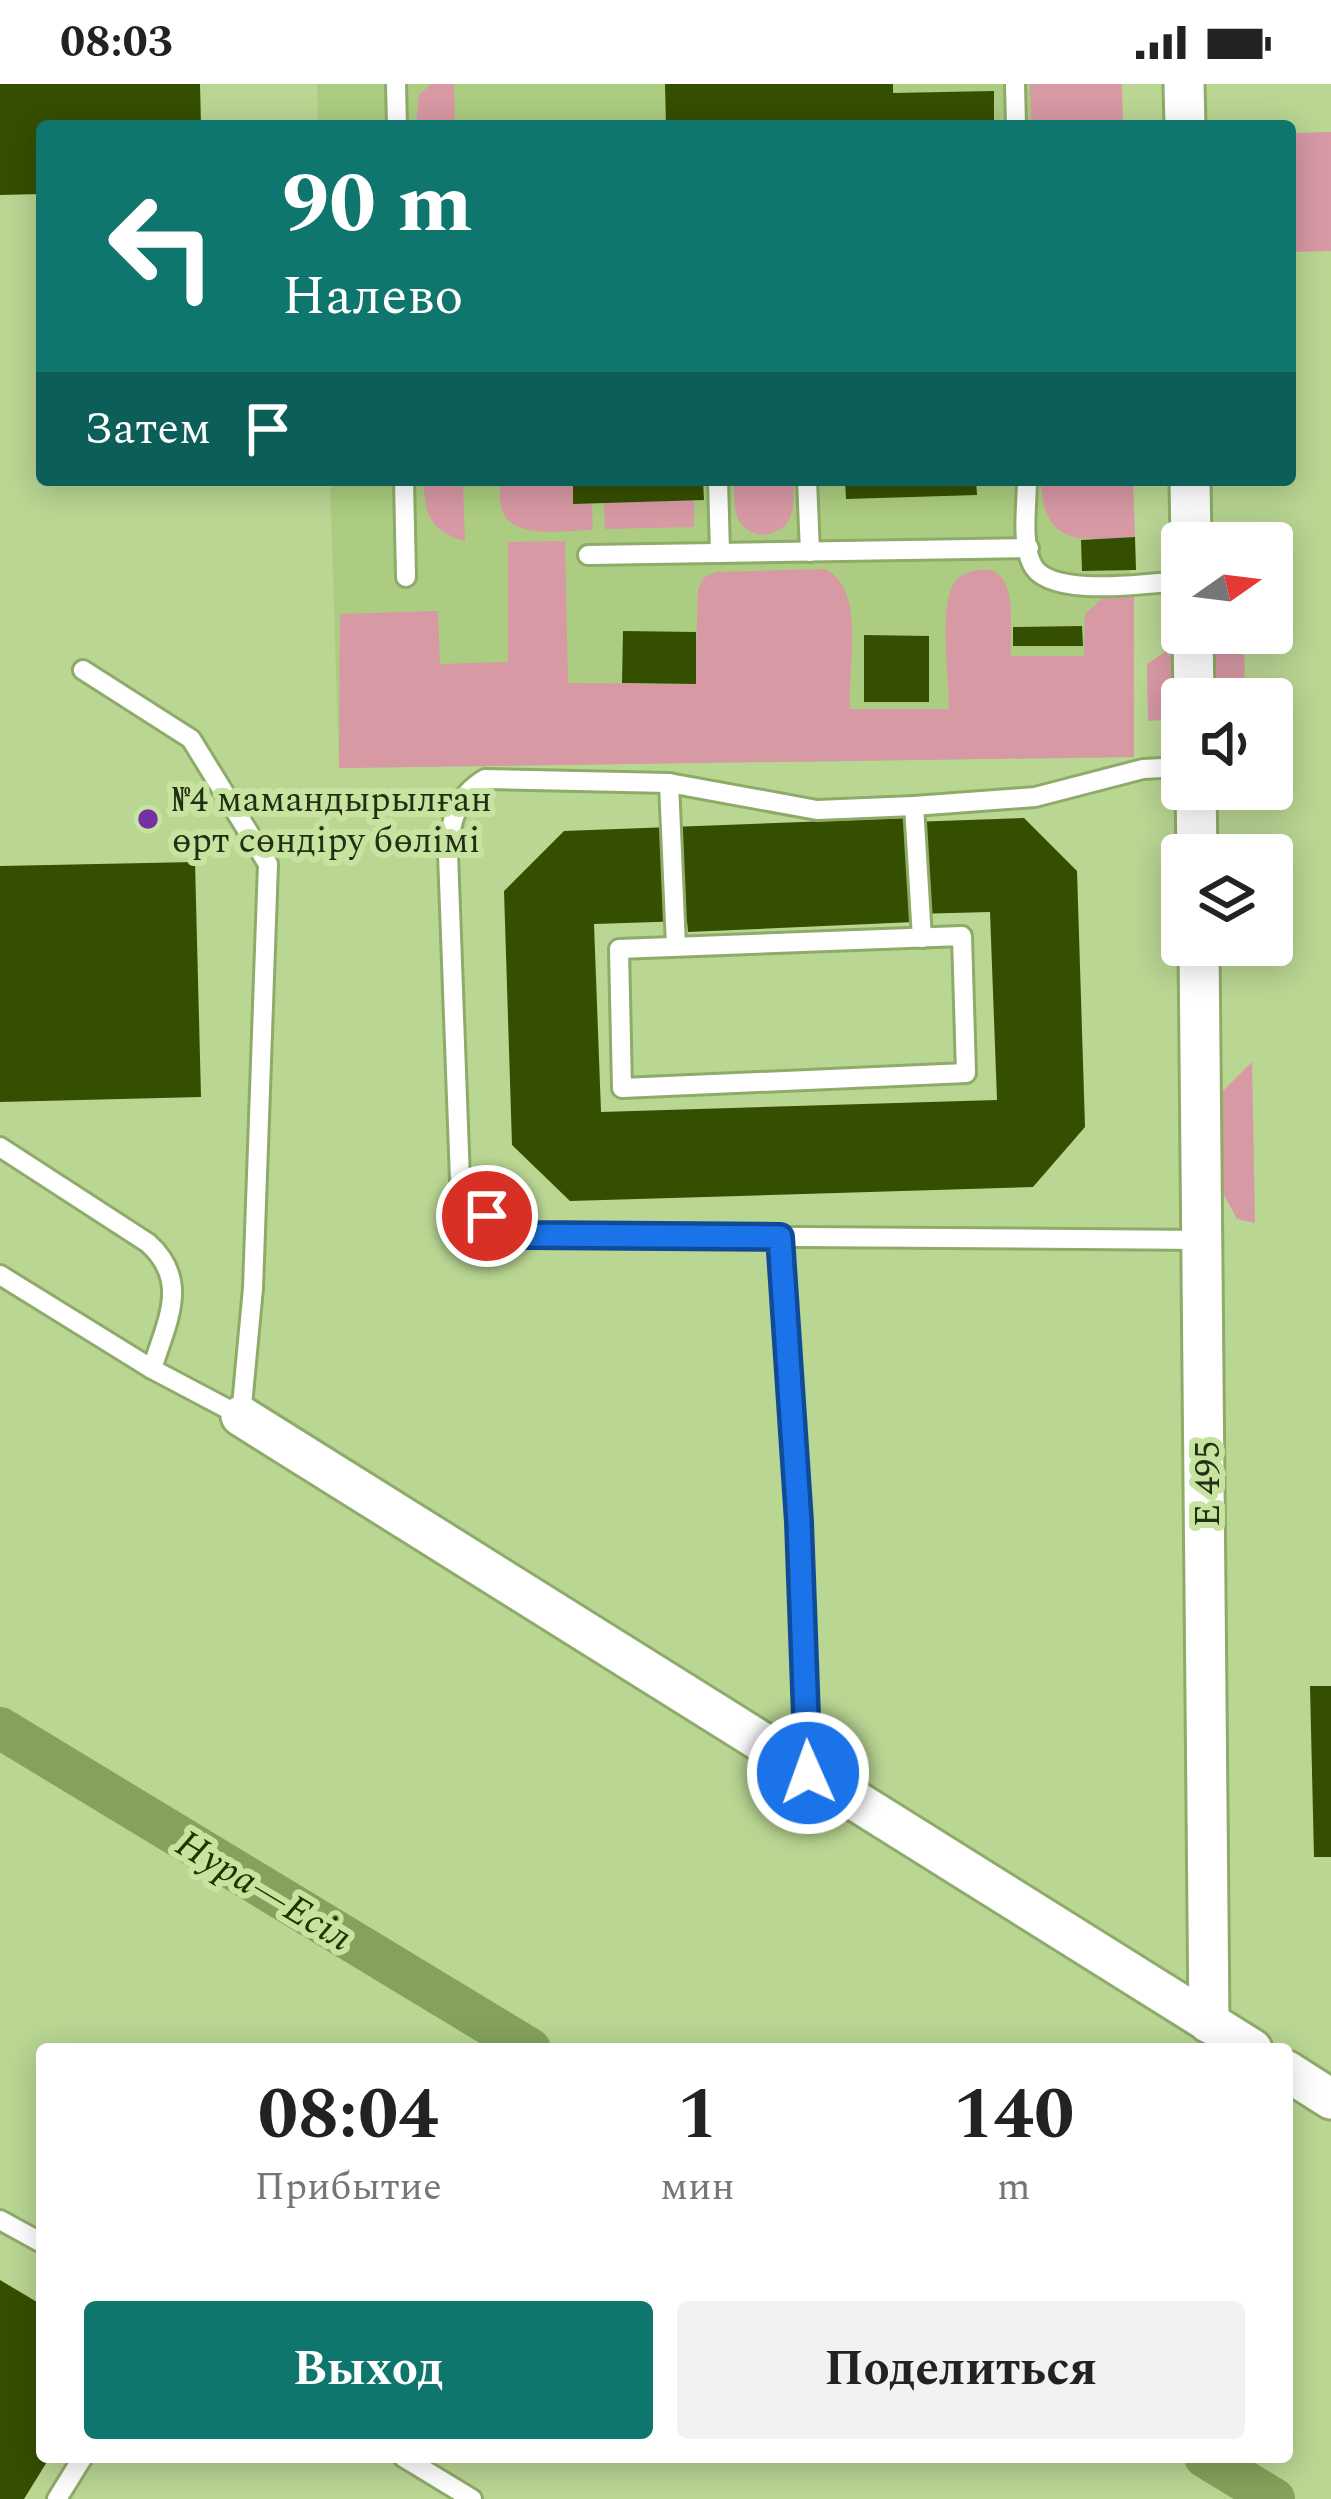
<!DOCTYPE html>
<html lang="ru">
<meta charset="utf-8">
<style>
:root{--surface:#fff;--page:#f2f2f2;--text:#222;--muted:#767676;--accent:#0f766e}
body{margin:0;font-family:Spectral,serif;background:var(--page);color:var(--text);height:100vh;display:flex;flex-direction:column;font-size:45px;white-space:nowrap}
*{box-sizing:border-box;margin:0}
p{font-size:39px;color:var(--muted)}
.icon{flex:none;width:66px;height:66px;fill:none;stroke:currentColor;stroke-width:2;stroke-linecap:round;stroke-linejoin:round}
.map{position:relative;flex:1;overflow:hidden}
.panel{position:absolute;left:36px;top:1959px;width:1257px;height:420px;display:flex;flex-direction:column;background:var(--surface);border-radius:12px;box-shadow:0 6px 30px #0003}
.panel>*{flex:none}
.guide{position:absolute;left:36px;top:36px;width:1260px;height:366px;border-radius:12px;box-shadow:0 6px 30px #0003;background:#0f766e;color:#fff;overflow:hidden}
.needle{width:78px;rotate:76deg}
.tools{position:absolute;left:1161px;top:438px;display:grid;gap:24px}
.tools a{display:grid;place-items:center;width:132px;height:132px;border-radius:12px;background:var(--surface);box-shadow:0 6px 30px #0003;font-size:60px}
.pin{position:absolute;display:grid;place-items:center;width:102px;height:102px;color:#fff;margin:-51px;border:6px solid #fff;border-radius:50%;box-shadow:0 3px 12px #0007}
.me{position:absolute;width:132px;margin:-66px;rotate:358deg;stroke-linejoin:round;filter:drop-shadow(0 0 9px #0008)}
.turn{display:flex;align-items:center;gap:42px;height:252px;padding:0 48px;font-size:54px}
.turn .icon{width:156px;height:156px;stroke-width:2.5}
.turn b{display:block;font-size:84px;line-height:102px}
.then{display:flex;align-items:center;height:114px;padding:0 48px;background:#0003;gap:24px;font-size:45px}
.eta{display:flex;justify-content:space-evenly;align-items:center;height:204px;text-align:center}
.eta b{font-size:72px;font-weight:700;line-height:84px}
.button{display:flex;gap:24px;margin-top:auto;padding:24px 48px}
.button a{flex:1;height:138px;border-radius:12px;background:var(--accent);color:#fff;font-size:48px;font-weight:700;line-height:138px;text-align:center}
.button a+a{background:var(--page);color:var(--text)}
.status{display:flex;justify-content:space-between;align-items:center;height:84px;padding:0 60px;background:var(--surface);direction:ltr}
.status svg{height:33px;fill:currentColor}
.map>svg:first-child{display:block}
.built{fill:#accc81}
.green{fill:#d799a4}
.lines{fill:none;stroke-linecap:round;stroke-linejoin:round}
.canal{stroke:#84a25b;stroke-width:42}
.building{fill:#354f00;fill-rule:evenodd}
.service-casing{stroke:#8eab69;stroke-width:24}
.minor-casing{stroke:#8eab69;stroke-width:45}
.service{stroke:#fff;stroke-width:18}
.minor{stroke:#fff;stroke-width:39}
.route-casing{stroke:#114b97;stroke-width:30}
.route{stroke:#1a73e8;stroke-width:21}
.poi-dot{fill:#7430a4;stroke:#c6e49f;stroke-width:4.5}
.labels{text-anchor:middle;stroke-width:12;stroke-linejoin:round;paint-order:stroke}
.poi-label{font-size:36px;fill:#232f14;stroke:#c6e49f;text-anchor:start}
.street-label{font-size:36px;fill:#232f14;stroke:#c6e49f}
.water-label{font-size:39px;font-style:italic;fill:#213300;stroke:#c6e49f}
</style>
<div class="status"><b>08:03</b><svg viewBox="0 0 49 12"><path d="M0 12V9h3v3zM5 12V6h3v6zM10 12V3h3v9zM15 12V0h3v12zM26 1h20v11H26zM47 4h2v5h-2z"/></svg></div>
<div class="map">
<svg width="1331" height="2415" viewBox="0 0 1331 2415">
<rect width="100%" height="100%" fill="#b9d693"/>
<g class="built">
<path d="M 317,0 L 1119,0 L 1120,42 L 318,42 Z"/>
<path d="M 330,396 L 1128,396 L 1134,673 L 339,684 Z"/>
</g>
<g class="green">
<path d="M 431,0 L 454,0 L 455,42 L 416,42 L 419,11 Z"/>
<path d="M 1030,0 L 1122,0 L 1123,42 L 1031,42 Z"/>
<path d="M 1331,48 L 1331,167 L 1290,168 L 1290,49 Z"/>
<path d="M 424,396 L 463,396 L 465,457 C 430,447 424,431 424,396 Z"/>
<path d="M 500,396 L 573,396 L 574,420 L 592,420 L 593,446 C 568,446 512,457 502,426 C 499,417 500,405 500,396 Z"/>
<path d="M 734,396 L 793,396 C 794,424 796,445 764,451 C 731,447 735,423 734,396 Z"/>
<path d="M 1041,396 L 1133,396 L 1135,453 C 1081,456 1043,464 1041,396 Z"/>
<path d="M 694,416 L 694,443 L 605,445 L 604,419 Z"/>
<path d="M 565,457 L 568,599 L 695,600 L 698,505 L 703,494 L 716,488 L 825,485 C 867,505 847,585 850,625 L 949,625 C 949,593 941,542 949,512 C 953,497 958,491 973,487 C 1022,474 1009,545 1011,572 L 1084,572 L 1085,530 L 1104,513 L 1134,511 L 1134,673 L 339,684 L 340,530 L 438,527 L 440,580 L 508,578 L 508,458 Z"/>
<path d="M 1229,549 L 1244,549 L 1245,615 L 1214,615 L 1213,565 Z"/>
<path d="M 1177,560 L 1179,635 L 1148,637 L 1147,580 Z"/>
<path d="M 1252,978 L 1255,1139 L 1237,1135 L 1223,1109 L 1220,1010 Z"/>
</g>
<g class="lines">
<g class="canal">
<path d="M 0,1644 L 530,1965"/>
<path d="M 1205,2373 L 1274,2415"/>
</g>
</g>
<g class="building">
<path d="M 0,0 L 200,0 L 201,42 L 42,42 L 42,110 L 0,111 Z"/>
<path d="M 665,0 L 893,0 L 893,9 L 994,7 L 994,42 L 666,42 Z"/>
<path d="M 573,396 L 703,396 L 704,416 L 573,420 Z"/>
<path d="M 845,396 L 976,396 L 977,411 L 846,415 Z"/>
<path d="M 1135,453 L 1136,486 L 1082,487 L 1081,456 Z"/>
<path d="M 1082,542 L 1083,562 L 1013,562 L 1013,543 Z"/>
<path d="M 623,547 L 696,548 L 696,600 L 622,599 Z"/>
<path d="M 864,551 L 929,552 L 929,618 L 864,618 Z"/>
<path d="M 910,734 L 910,738 L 1024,734 L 1077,787 L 1085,1043 L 1033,1103 L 570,1117 L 512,1061 L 504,807 L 564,747 ZM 990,828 L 997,1016 L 601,1028 L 594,840 L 687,837 L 688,848 L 914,838 L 914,830 Z"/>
<path d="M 195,778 L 201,1013 L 0,1018 L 0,782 Z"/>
<path d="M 1310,1602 L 1331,1602 L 1331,1773 L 1314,1773 Z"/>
<path d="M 0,2196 L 42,2221 L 42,2373 L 50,2373 L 24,2415 L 0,2415 Z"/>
</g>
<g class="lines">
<g class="service-casing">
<g id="service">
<path d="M 396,0 L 397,42"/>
<path d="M 1015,0 L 1016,42"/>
<path d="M 404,396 L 406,493"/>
<path d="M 718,396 L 720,469"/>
<path d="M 807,396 L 810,468"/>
<path d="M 1027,396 C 1027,420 1021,458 1032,480 C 1048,515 1148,499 1182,497"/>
<path d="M 588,471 L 1029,464"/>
<path d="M 669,699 L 485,695 C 456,712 450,738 448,770 L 460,1096 L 487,1132 L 526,1151 L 1205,1156"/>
<path d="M 962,852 L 966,989 L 622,1004 L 619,865 Z"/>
<path d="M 922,854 L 914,722 L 1035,713 L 1143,685 L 1182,683"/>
<path d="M 676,862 L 669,699 L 817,726 L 914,722"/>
<path d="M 0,1063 L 148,1159 C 191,1197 166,1239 152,1285"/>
<path d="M 780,1153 L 799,1438 L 808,1684"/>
<path d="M 0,1191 L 152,1285 L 241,1332 L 253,1204 L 268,780 L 191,655 L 83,586"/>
<path d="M 0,2136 L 42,2159"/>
<path d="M 403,2373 L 472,2415"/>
<path d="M 57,2415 L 83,2373"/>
</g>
</g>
<g class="minor-casing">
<g id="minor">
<path d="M 1184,0 L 1185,42"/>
<path d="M 1190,396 L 1191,459"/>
<path d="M 1193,549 L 1194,615"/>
<path d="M 1196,705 L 1197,771"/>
<path d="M 1199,861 L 1209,1939"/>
<path d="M 241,1332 L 1252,1965"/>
<path d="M 1287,1987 L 1331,2015"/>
</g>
</g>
<use href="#service" class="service"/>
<use href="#minor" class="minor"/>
</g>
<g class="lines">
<g class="route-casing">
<path id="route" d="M 487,1132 L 526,1151 L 780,1153 L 799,1438 L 808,1689"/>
</g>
<use href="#route" class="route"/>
</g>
<circle class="poi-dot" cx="148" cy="735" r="12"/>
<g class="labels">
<g class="poi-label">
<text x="172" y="727">№4 мамандырылған<tspan x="172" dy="41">өрт сөндіру бөлімі</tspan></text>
</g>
<g class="street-label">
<text transform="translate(1206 1400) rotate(-90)" y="13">E 495</text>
</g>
<g class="water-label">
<text transform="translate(265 1805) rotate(31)" y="14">Нура—Есіл</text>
</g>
</g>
</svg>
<div class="tools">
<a><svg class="needle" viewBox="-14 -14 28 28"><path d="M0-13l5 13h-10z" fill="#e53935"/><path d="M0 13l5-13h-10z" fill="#767676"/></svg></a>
<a><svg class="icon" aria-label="sound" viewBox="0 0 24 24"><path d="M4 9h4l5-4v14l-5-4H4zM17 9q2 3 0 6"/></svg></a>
<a><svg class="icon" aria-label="layers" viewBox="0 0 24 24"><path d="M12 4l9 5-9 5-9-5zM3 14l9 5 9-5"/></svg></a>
</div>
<div class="pin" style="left:487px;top:1132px;background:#d93025"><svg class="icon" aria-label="arrive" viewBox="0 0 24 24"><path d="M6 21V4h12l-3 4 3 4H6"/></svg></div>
<svg class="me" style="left:808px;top:1689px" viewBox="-20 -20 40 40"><circle r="17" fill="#1a73e8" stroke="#fff" stroke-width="3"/><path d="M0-11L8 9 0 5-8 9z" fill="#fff"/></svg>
<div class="guide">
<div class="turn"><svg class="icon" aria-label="left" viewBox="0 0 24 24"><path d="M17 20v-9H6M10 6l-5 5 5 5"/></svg><div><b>90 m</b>Налево</div></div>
<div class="then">Затем<svg class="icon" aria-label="arrive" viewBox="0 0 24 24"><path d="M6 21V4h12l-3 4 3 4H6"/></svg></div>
</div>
<section class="panel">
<div class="eta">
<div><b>08:04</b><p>Прибытие</p></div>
<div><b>1</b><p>мин</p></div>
<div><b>140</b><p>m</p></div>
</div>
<div class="button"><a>Выход</a><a>Поделиться</a></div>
</section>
</div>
